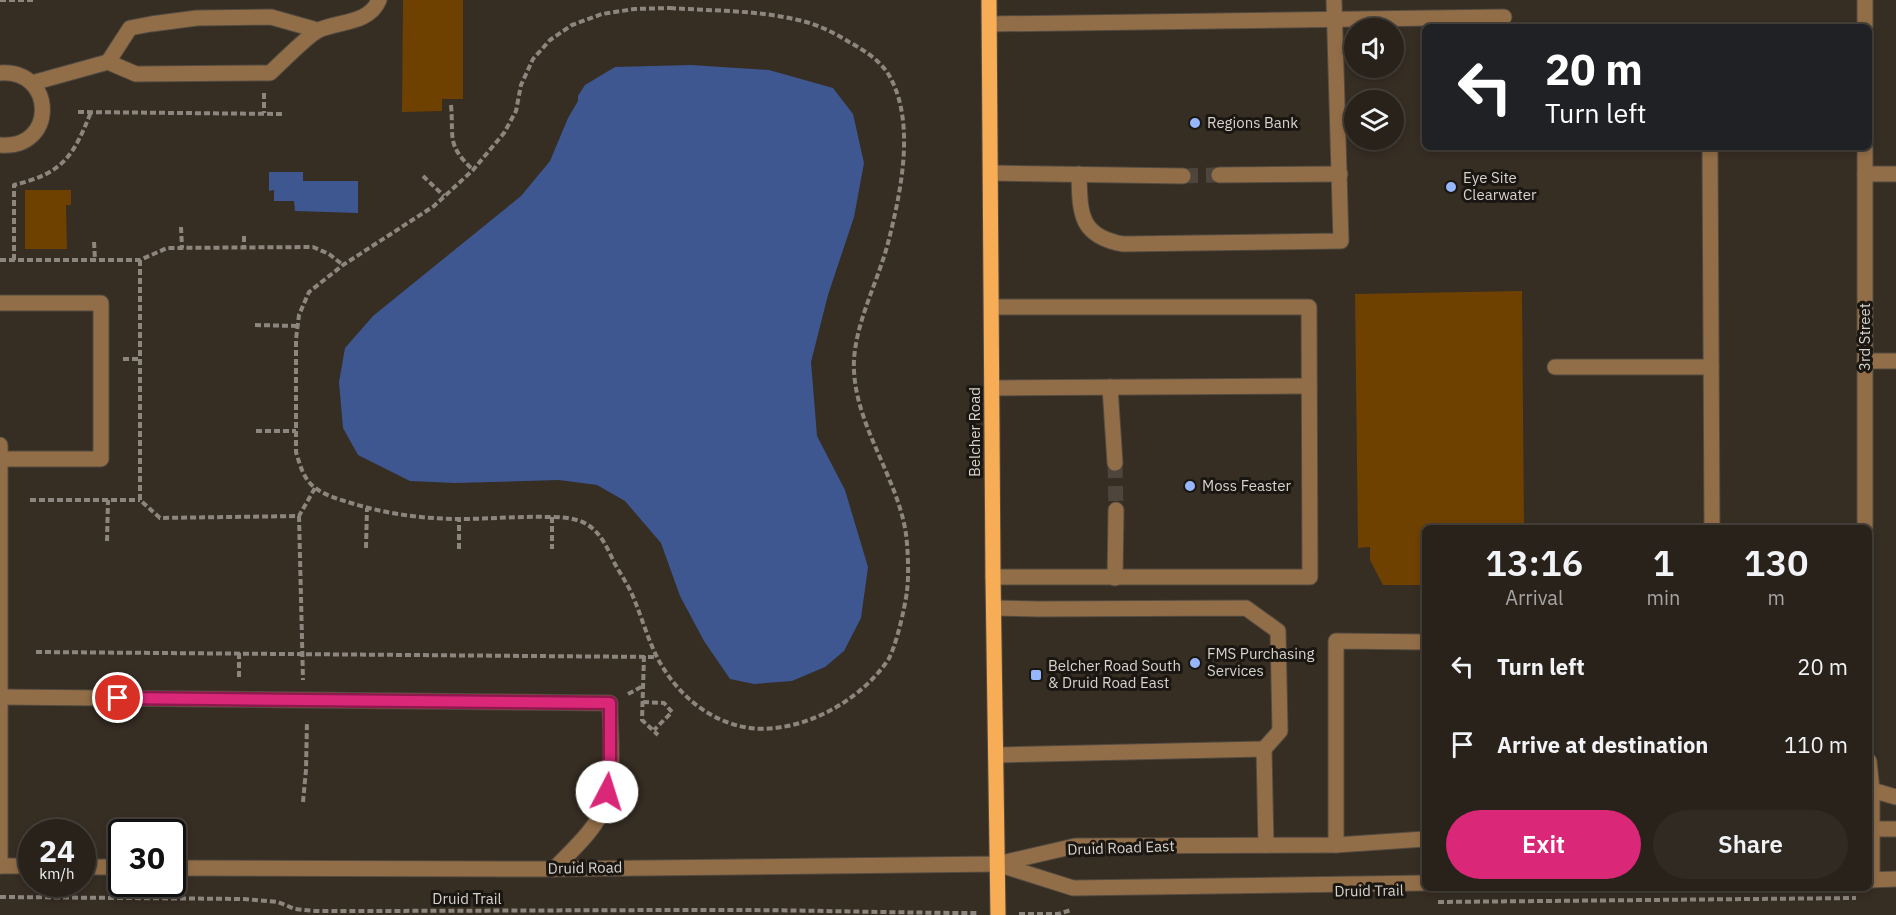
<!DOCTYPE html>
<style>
:root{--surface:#28221a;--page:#302a23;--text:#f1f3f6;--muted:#a5a4a2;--line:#443f39;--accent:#db2777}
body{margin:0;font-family:"IBM Plex Sans",sans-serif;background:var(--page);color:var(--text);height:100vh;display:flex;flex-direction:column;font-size:22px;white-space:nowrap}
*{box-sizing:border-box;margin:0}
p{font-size:20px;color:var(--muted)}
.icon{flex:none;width:33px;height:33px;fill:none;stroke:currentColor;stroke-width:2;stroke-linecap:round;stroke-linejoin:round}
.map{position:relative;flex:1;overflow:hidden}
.side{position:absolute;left:1422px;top:525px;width:450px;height:366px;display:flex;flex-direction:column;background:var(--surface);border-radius:9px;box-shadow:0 3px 9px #0003,0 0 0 2px var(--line)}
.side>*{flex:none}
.hud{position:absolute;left:1422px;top:24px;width:450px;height:126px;border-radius:9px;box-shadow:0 3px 9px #0003,0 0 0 2px var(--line);background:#202124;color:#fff;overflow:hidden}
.controls{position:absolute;left:1344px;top:18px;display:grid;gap:12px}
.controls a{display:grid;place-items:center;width:60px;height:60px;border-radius:50%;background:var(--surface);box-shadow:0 3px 9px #0003,0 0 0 2px var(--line);font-size:30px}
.speed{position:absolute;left:18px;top:819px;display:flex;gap:12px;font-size:30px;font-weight:700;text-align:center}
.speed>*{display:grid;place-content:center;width:78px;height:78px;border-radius:50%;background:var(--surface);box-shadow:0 3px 9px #0003,0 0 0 2px var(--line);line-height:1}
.speed small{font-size:15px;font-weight:400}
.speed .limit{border:3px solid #111;border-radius:9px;background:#fff;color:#111}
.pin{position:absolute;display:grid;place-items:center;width:51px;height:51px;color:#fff;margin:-26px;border:3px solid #fff;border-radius:50%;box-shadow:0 2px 6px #0007}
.me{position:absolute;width:66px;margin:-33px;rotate:5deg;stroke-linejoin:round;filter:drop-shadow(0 0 4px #0008)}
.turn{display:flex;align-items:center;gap:21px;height:126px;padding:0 24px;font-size:27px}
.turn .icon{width:78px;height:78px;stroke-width:2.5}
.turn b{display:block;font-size:42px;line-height:51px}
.eta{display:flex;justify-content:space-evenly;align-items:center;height:102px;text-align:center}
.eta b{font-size:36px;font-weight:600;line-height:42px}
.primary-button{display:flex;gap:12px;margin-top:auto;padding:12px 24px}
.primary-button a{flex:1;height:69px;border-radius:36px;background:var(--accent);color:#fff;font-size:24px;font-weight:600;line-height:69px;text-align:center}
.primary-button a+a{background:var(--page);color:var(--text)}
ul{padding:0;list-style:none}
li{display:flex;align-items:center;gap:18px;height:78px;padding:0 24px}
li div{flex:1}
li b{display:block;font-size:22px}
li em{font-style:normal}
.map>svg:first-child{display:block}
.green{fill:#6e4100}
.water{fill:#3e5790}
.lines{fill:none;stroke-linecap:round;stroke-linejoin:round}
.minor-tunnel{stroke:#4e463c;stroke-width:15;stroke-dasharray:15 8;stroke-linecap:butt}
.minor-casing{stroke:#534b41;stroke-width:17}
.major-casing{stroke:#534b41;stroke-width:17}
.path{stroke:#8d867e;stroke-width:4;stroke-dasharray:6 3;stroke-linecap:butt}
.minor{stroke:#926e48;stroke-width:15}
.major{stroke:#f7ac56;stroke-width:15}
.route-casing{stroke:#8e194d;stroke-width:15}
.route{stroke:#db2777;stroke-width:10}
.poi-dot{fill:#96b6fd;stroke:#1a1611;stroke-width:2}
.labels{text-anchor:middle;stroke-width:6;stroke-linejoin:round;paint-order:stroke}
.poi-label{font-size:15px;fill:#d8d2cc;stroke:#1a1611;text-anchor:start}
.street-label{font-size:15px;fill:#d8d2cc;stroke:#1a1611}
</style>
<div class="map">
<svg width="1896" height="915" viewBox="0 0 1896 915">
<rect width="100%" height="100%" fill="#362d23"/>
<g class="green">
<path d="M 403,0 L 463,0 L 463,99 L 442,99 L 442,111 L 402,112 Z"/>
<path d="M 25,190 L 71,190 L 71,205 L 66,205 L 67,249 L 25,249 Z"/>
<path d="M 1522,291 L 1524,528 L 1425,528 L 1425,585 L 1383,585 L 1370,560 L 1370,547 L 1358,548 L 1355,294 Z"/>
</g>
<g class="water">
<path d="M 691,65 L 769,70 L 833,88 L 853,114 L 864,163 L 854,217 L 828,295 L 811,362 L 817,436 L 845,490 L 868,567 L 861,618 L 844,651 L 825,667 L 792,681 L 754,684 L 730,679 L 704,641 L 680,596 L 661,543 L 625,501 L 597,485 L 559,480 L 455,483 L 410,481 L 358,455 L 343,428 L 339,382 L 345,348 L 373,316 L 521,196 L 550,161 L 568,118 L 578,101 L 578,96 L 585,85 L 615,67 Z"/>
<path d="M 269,172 L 303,172 L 303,181 L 358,181 L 358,213 L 295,211 L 294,201 L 274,201 L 274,190 L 269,191 Z"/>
</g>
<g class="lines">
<g class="minor-tunnel">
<path d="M 1183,176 L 1219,175"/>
<path d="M 1115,463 L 1116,510"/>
</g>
<g class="minor-casing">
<g id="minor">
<path d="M 1865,0 L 1865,27"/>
<path d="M 990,24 L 1504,17"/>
<path d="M 108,62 L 130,28 L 151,24 L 197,18 L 271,17 L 317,30"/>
<path d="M 0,73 C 56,69 57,150 0,145"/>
<path d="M 32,83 L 108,62 L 136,74 L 270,73 C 280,64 308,35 319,30 C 339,21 369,24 379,0"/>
<path d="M 1710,147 L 1712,528"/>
<path d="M 1865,147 L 1865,528"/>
<path d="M 991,173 L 1183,176"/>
<path d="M 1079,174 C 1080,213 1079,236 1123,244 L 1341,241 L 1334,0"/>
<path d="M 1865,174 L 1896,174"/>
<path d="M 1219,175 L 1340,174"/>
<path d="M 0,303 L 101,303 L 101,459 L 0,459"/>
<path d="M 992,307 L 1309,307 L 1310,577 L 993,577"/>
<path d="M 1865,361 L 1896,361"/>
<path d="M 1555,367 L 1711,367"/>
<path d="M 1110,387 L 1115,463"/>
<path d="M 993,388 L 1308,386"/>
<path d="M 0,445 L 0,866"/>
<path d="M 1115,578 L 1116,510"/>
<path d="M 994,608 L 1039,609 L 1246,608 L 1278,631 L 1280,731 L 1264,749 L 1266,845"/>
<path d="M 0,697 L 610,703 C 610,735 615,772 605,804 C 597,829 572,850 554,869"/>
<path d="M 996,755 L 1264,749"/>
<path d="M 1869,761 L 1872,790 L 1872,880"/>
<path d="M 1872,790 L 1896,797"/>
<path d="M 1869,829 L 1896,829"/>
<path d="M 1336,845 L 1336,641 L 1425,642"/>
<path d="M 997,864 L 1073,888 L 1425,883"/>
<path d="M 0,866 L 32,866"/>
<path d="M 82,867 L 122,867"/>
<path d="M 172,868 L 554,869 L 997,864 L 1075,846 L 1336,845 L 1425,839"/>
<path d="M 1869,880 L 1896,879"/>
</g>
</g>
<g class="major-casing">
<path id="major" d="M 989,0 L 993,577 L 998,915"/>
</g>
<g class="path">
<path d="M 0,0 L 33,0"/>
<path d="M 670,8 C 713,11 757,10 798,20 C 817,24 833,32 849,42 C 862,49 878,59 887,72 C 917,119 901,192 888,243 C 878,281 857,319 854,359 C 851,421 897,474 906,534 C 908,550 909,575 907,591 C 905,607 896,647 888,660 C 865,694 822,721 782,727 C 729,737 682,704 658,659 C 647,638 641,614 631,592 C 626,582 620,573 615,564 C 608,550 602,534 588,525 C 578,518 561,517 549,517 C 520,516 491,519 461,519 C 424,519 386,514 351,503 C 338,499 324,495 314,487 C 303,478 300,465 296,452 L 296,339 L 299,315 L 309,292 L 343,265 L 434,206 L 473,170 L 504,133 L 516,111 L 521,85 L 533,59 L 550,40 L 572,25 L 602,14 L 634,9 Z"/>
<path d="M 264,93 L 264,113"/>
<path d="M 451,105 C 454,139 446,144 473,170"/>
<path d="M 78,112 L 283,114"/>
<path d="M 423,176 L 444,196"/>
<path d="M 181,227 L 182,248"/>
<path d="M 244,236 L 244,247"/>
<path d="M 94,242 L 95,260"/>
<path d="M 0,260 L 140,260 L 167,248 L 313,247 L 329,254 L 343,265"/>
<path d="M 14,260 L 14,185 C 63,173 73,157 91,112"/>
<path d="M 140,260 L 140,500 L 160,518 L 299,516 L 315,488"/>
<path d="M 255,325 L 298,326"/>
<path d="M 123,359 L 140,359"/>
<path d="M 256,431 L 296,431"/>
<path d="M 30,500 L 140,500"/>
<path d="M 299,516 L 303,680"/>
<path d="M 552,517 L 552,549"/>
<path d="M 107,541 L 108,500"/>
<path d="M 366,548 L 367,508"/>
<path d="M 459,549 L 459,519"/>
<path d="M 36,652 L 657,657"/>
<path d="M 239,653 L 239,678"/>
<path d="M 644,656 L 642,720 L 658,735"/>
<path d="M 628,694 L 643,686"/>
<path d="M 643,702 L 664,703 L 672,712 L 654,730"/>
<path d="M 303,802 L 306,770 L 307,721"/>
<path d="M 0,897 L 244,899 L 278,902 L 295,909 L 315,911 C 453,911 591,910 728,910 C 812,910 895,913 978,913"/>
<path d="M 1438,902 L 1856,898"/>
<path d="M 1019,914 L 1058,914 L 1071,910"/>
</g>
<use href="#minor" class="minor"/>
<use href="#major" class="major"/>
</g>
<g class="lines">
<g class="route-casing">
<path id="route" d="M 118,698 L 610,703 L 610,778 L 607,792"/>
</g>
<use href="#route" class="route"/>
</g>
<g class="poi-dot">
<circle cx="1195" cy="123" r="6"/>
<circle cx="1451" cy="187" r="6"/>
<circle cx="1190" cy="486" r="6"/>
<circle cx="1195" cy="663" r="6"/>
<rect x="1030" y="669" width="12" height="12" rx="3"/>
</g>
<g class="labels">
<g class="poi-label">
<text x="1207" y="128">Regions Bank</text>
<text x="1463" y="183">Eye Site<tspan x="1463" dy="17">Clearwater</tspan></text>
<text x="1202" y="491">Moss Feaster</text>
<text x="1207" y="659">FMS Purchasing<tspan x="1207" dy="17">Services</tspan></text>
<text x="1048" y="671">Belcher Road South<tspan x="1048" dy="17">&amp; Druid Road East</tspan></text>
</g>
<g class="street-label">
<text transform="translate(1865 337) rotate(-90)" y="5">3rd Street</text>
<text transform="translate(975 432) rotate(-90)" y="5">Belcher Road</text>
<text transform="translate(1121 848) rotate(-2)" y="5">Druid Road East</text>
<text transform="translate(585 868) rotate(-1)" y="5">Druid Road</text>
<text transform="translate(1369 891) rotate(-1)" y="5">Druid Trail</text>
<text x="467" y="904">Druid Trail</text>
</g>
</g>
</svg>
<div class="controls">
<a><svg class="icon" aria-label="sound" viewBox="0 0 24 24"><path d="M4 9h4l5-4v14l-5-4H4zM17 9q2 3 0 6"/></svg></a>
<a><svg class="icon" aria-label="layers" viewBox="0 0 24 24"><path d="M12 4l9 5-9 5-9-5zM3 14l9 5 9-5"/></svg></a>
</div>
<div class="speed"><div>24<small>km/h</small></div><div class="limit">30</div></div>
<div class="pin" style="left:118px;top:698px;background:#d93025"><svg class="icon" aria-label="arrive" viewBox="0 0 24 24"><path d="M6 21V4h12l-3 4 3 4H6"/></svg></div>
<svg class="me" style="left:607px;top:792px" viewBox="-20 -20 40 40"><circle r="19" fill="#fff"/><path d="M0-13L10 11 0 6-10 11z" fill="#db2777"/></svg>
<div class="hud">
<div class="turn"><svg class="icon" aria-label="left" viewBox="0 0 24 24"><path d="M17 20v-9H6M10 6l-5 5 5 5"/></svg><div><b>20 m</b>Turn left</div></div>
</div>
<section class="side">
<div class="eta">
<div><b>13:16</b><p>Arrival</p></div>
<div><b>1</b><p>min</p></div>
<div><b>130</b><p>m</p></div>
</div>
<ul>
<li><svg class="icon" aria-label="left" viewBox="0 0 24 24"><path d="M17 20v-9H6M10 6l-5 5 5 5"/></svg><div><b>Turn left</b></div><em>20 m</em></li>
<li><svg class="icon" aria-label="arrive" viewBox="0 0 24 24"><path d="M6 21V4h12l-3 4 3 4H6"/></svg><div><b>Arrive at destination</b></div><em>110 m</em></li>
</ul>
<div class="primary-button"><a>Exit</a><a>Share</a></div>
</section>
</div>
